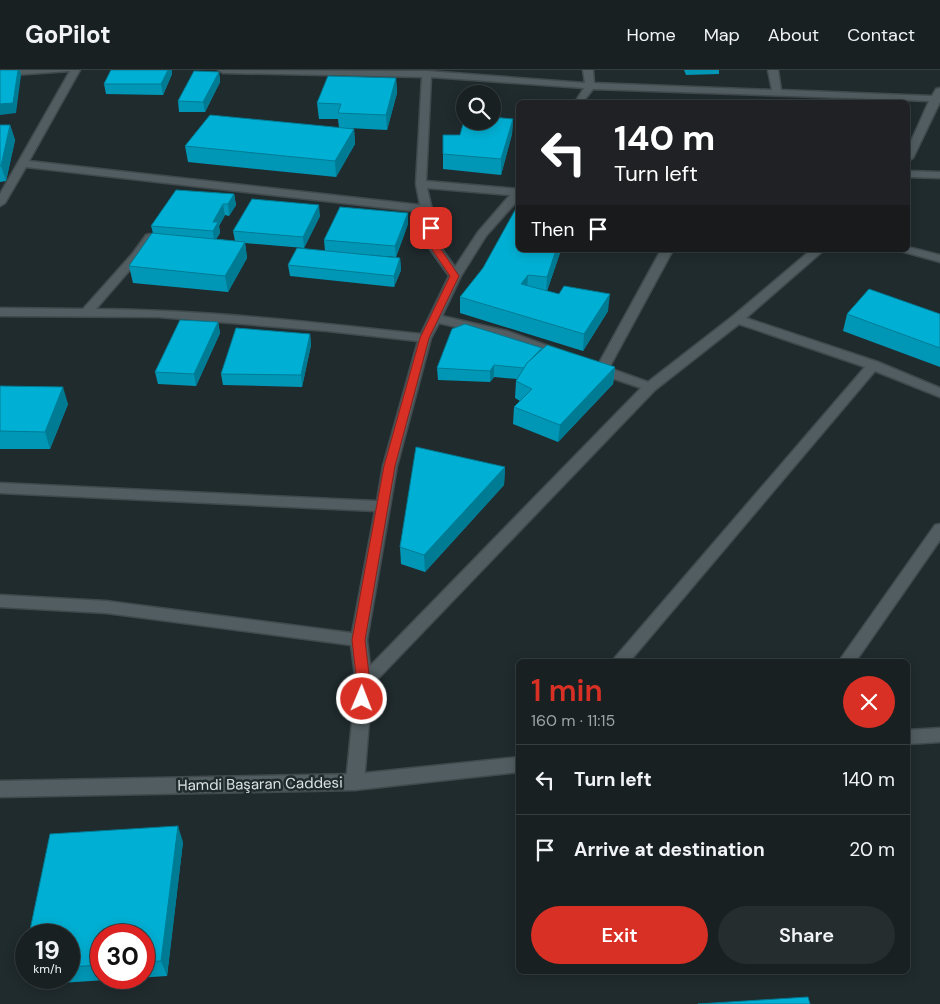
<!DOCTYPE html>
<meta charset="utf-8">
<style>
:root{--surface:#182022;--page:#252d2f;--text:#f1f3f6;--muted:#9fa3a5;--line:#363e40;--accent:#d93025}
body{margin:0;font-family:"DM Sans",sans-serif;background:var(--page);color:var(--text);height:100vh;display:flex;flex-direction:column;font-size:19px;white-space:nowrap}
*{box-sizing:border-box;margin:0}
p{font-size:16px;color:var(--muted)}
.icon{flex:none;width:28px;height:28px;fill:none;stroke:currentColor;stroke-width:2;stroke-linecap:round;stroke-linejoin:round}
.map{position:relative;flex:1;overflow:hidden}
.side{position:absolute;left:516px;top:589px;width:394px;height:315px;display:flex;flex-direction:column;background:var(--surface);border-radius:8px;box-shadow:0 2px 12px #0003,0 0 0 1px var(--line)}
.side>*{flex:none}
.banner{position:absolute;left:516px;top:30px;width:394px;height:152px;border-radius:8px;box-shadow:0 2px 12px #0003,0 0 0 1px var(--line);background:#202124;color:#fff;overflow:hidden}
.tools{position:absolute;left:456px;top:15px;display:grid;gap:10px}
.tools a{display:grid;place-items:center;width:45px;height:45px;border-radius:50%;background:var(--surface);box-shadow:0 2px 12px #0003,0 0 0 1px var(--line);font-size:25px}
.speed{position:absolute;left:15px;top:854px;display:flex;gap:10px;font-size:25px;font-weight:700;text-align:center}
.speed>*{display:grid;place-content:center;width:65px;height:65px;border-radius:50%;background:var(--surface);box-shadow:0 2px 12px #0003,0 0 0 1px var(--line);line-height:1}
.speed small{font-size:12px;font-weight:400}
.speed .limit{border:8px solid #d22;background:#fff;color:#111}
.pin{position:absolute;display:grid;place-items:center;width:42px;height:42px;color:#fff;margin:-21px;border-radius:10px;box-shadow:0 2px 8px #0006}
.me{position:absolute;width:55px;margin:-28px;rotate:1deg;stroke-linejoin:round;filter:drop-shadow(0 0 4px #0008)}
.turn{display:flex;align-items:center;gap:18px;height:105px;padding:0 15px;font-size:22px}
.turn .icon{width:65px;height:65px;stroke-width:2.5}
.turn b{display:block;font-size:35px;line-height:42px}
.then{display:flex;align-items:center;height:48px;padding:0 15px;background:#0003;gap:10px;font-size:19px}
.round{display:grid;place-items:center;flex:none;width:52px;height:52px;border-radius:26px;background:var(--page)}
.overview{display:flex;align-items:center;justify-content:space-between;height:85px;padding:0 15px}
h1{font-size:30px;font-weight:600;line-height:38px;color:var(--accent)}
.primary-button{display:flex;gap:10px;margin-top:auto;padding:10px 15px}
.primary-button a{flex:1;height:58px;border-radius:30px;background:var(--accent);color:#fff;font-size:20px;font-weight:600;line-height:58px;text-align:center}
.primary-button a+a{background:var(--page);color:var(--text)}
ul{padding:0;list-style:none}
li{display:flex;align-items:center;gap:15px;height:70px;padding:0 15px;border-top:1px solid var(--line)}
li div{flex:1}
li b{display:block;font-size:19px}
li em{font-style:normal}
header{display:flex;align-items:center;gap:30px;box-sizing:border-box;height:70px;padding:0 25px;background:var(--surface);border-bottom:1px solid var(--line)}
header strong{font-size:24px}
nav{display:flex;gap:28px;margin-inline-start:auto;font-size:18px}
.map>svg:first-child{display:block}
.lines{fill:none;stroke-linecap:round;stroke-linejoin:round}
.street-casing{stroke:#40494c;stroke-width:3}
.secondary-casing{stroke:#40494c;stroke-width:3}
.street{fill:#515d61;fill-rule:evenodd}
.secondary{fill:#515d61;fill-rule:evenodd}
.wall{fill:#0097b6;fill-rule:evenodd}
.shaded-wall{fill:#007b94}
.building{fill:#00b0d4;stroke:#007b94}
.route{fill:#d93025;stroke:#8d1f18}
.labels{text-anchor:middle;stroke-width:5;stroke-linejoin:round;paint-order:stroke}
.near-street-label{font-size:15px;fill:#dae1e3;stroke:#202b2e}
</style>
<header>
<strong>GoPilot</strong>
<nav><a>Home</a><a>Map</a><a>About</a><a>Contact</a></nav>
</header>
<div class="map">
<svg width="940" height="934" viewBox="0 0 940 934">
<rect width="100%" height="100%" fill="#202b2e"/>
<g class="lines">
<g class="street-casing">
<g id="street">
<path d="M 0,0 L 80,0 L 29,91 L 420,135 L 416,114 L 422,7 L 223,3 L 218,0 L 427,1 L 585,13 L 583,0 L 593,0 L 594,13 L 772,20 L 768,0 L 778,0 L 781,20 L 932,26 L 936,19 L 940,18 L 940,32 L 913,88 L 908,91 L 908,78 L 929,31 L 593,19 L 583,32 L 575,32 L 584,18 L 431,7 L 426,111 L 519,119 L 519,129 L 486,166 L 461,206 L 442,246 L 507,261 L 565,282 L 567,285 L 565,288 L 557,288 L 499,267 L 439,253 L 431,268 L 397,396 L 367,570 L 370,596 L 641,318 L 591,301 L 590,298 L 591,295 L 598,295 L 661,180 L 673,180 L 609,298 L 648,312 L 733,246 L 811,180 L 824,180 L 746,248 L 878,292 L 940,318 L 940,327 L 875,301 L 630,591 L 612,591 L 865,297 L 739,254 L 655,320 L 372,615 L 364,712 L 361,717 L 355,720 L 349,717 L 346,712 L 356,613 L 351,575 L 106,543 L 0,537 L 0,525 L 106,531 L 352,563 L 375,441 L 0,423 L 0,413 L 377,431 L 383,396 L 418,271 L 327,261 L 158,247 L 0,246 L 0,238 L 83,239 L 133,183 L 146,165 L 150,164 L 156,167 L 141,187 L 96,239 C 205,240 313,252 421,264 L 449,206 L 429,178 L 422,142 L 26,97 L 5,133 L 0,136 L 0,124 L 70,1 L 0,6 ZM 427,118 L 510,125 L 478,162 L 455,197 L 441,178 Z"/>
<path d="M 908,101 L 940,102 L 940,108 L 908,107 Z"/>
<path d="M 908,177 L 940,185 L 940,192 L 904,182 L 902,180 L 908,180 Z"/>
<path d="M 940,454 L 940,470 L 856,591 L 839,591 L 935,455 Z"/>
</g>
</g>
<g class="secondary-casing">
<g id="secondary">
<path d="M 940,658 L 940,672 L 908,674 L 908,660 Z"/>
<path d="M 519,687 L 519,702 L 355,720 L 0,727 L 0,711 L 355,704 Z"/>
</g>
</g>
<use href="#street" class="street"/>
<use href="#secondary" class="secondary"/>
</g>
<g class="wall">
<path d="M 111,0 L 172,0 L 172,4 L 163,25 L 106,24 L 104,14 Z"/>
<path d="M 684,0 L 719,0 L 719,4 L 686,5 Z"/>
<path d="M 219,2 L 220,12 L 205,42 L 179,42 L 178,31 Z"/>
<path d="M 396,8 L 397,23 L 387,60 L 348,58 L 354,59 L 355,74 L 336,107 L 188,92 L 185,76 L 339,58 L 338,49 L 319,49 L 317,33 Z"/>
<path d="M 513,49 L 512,64 L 501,105 L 443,99 L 443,65 L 460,65 Z"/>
<path d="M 0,55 L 10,55 L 15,70 L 6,111 L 0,112 Z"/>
<path d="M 234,124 L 236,135 L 229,146 L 225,145 L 219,156 L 220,163 L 216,169 L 235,171 L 233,161 L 320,146 L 304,178 L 245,173 L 247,188 L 228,222 L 133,213 L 129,196 L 153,163 L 151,156 Z"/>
<path d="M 408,154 L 396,187 L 354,184 L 400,188 L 401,200 L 394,217 L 290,206 L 288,195 L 325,181 L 324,170 Z"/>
<path d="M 561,180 L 547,221 L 608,241 L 583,281 L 460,243 L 460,227 Z"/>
<path d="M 847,244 L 940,244 L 940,297 L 843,261 Z"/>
<path d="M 218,252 L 220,263 L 196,316 L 158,314 L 155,302 Z"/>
<path d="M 310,264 L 311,275 L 302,317 L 223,315 L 221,304 Z"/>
<path d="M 542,278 L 615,297 L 613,314 L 558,372 L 513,354 L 514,337 L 520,331 L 515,328 L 516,311 L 517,309 L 494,307 L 490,312 L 438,310 L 437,298 Z"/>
<path d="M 0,316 L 68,334 L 50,379 L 0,379 Z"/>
<path d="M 505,397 L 504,415 L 425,502 L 401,494 L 400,477 Z"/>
<path d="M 183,772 L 167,906 L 30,915 L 22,900 L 26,877 L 26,908 L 69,908 L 69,865 ZM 101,865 L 144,865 L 144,908 L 101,908 Z"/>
</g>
<g class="shaded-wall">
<path d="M 18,0 L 20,0 L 21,5 L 16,43 L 0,45 L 0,34 Z"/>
<path d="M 168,0 L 172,0 L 172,4 L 163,25 L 161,14 Z"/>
<path d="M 219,2 L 220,12 L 205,42 L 203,32 Z"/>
<path d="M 396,8 L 397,23 L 387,60 L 386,45 Z"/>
<path d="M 513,49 L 512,64 L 501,105 L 501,89 Z"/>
<path d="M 10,55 L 15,70 L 6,111 L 1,96 Z"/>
<path d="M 354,59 L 355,74 L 336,107 L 335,91 Z"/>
<path d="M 234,124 L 236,135 L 229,146 L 228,134 Z"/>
<path d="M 223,134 L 225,145 L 219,156 L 220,163 L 214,173 L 213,161 L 213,152 Z"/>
<path d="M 319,135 L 320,146 L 304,178 L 303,167 Z"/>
<path d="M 408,143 L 408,154 L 396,187 L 395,176 Z"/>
<path d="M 245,172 L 247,188 L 228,222 L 225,206 Z"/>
<path d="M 556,180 L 561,180 L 546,224 L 547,207 Z"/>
<path d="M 400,188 L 401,200 L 394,217 L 394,206 Z"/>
<path d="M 528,205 L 527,221 L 521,214 Z"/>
<path d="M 610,224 L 608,241 L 583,281 L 584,264 Z"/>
<path d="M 218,252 L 220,263 L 196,316 L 194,304 Z"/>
<path d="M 310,264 L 311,275 L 302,317 L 301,305 Z"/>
<path d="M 494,295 L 494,307 L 490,312 L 490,301 Z"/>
<path d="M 615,297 L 613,314 L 558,372 L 560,355 Z"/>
<path d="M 63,317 L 68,334 L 50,379 L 45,362 Z"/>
<path d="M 505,397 L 504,415 L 425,502 L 424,485 Z"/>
<path d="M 178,756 L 183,772 L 167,906 L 161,891 Z"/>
</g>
<g class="building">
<path d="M 0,0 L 18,0 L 13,33 L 0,34 Z"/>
<path d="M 111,0 L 168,0 L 161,14 L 104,14 Z"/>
<path d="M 194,1 L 219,2 L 203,32 L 178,31 Z"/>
<path d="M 328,6 L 396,8 L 386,45 L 338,43 L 341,34 L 317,33 Z"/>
<path d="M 210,45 L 354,59 L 335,91 L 185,76 Z"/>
<path d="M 465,47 L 465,51 L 492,51 L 492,47 L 513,49 L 501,89 L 443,84 L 443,65 L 460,65 Z"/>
<path d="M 0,55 L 10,55 L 1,96 L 0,96 Z"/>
<path d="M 176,120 L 234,124 L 228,134 L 223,134 L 213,152 L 218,152 L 213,161 L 151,156 Z"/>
<path d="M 252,129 L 319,135 L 303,167 L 233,161 Z"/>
<path d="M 519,133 L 519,180 L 556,180 L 547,207 L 528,205 L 521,214 L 559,224 L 564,216 L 610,224 L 584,264 L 460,227 L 483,198 Z"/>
<path d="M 340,137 L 408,143 L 395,176 L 324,170 Z"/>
<path d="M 152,163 L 245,172 L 225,206 L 129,196 Z"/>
<path d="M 297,178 L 400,188 L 394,206 L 288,195 Z"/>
<path d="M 869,219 L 940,244 L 940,278 L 847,244 Z"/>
<path d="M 180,250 L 218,252 L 194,304 L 155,302 Z"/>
<path d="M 465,254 L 542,278 L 527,293 L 524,298 L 494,295 L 490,301 L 437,298 L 452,259 Z"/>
<path d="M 236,258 L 310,264 L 301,305 L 221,304 Z"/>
<path d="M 547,275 L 615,297 L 560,355 L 514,337 L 532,319 L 516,311 L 527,293 Z"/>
<path d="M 0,316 L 63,317 L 45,362 L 0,361 Z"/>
<path d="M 416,377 L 505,397 L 424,485 L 400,477 Z"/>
<path d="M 178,756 L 161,891 L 144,892 L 144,865 L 101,865 L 101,895 L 69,897 L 69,865 L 29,865 L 50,764 Z"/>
<path d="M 26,877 L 26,900 L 22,900 Z"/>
<path d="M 808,927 L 810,934 L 698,934 Z"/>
</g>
<path class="route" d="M 431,156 L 435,158 L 440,178 L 459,206 L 429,268 L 395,396 L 365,570 L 370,613 L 367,633 L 362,634 L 358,633 L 356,629 L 357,613 L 352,570 L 384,396 L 420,268 L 450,206 L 431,178 L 427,158 Z"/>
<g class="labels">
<g class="near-street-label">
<text transform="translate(260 714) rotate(-1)" y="5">Hamdi Başaran Caddesi</text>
</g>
</g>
</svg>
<div class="tools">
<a><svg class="icon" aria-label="search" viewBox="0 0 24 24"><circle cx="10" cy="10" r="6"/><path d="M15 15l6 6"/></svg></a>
</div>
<div class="speed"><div>19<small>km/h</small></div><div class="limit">30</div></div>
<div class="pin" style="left:431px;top:158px;background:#d93025"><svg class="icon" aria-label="arrive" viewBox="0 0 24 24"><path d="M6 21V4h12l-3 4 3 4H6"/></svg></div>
<svg class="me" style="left:362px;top:629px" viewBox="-20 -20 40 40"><circle r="17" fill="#d93025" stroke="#fff" stroke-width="3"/><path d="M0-11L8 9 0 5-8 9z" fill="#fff"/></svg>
<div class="banner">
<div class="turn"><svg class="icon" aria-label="left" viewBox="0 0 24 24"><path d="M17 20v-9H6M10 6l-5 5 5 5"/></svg><div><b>140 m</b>Turn left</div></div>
<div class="then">Then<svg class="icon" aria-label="arrive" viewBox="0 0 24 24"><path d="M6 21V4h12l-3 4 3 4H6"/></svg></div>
</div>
<section class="side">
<div class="overview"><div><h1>1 min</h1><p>160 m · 11:15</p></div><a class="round" style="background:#d93025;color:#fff"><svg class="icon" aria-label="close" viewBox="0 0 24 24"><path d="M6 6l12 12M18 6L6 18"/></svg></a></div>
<ul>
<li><svg class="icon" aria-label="left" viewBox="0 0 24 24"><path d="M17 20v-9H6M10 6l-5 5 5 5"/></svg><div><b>Turn left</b></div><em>140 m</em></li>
<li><svg class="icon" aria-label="arrive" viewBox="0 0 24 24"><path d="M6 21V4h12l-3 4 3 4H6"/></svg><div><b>Arrive at destination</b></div><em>20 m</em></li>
</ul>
<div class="primary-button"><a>Exit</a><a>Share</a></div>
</section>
</div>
